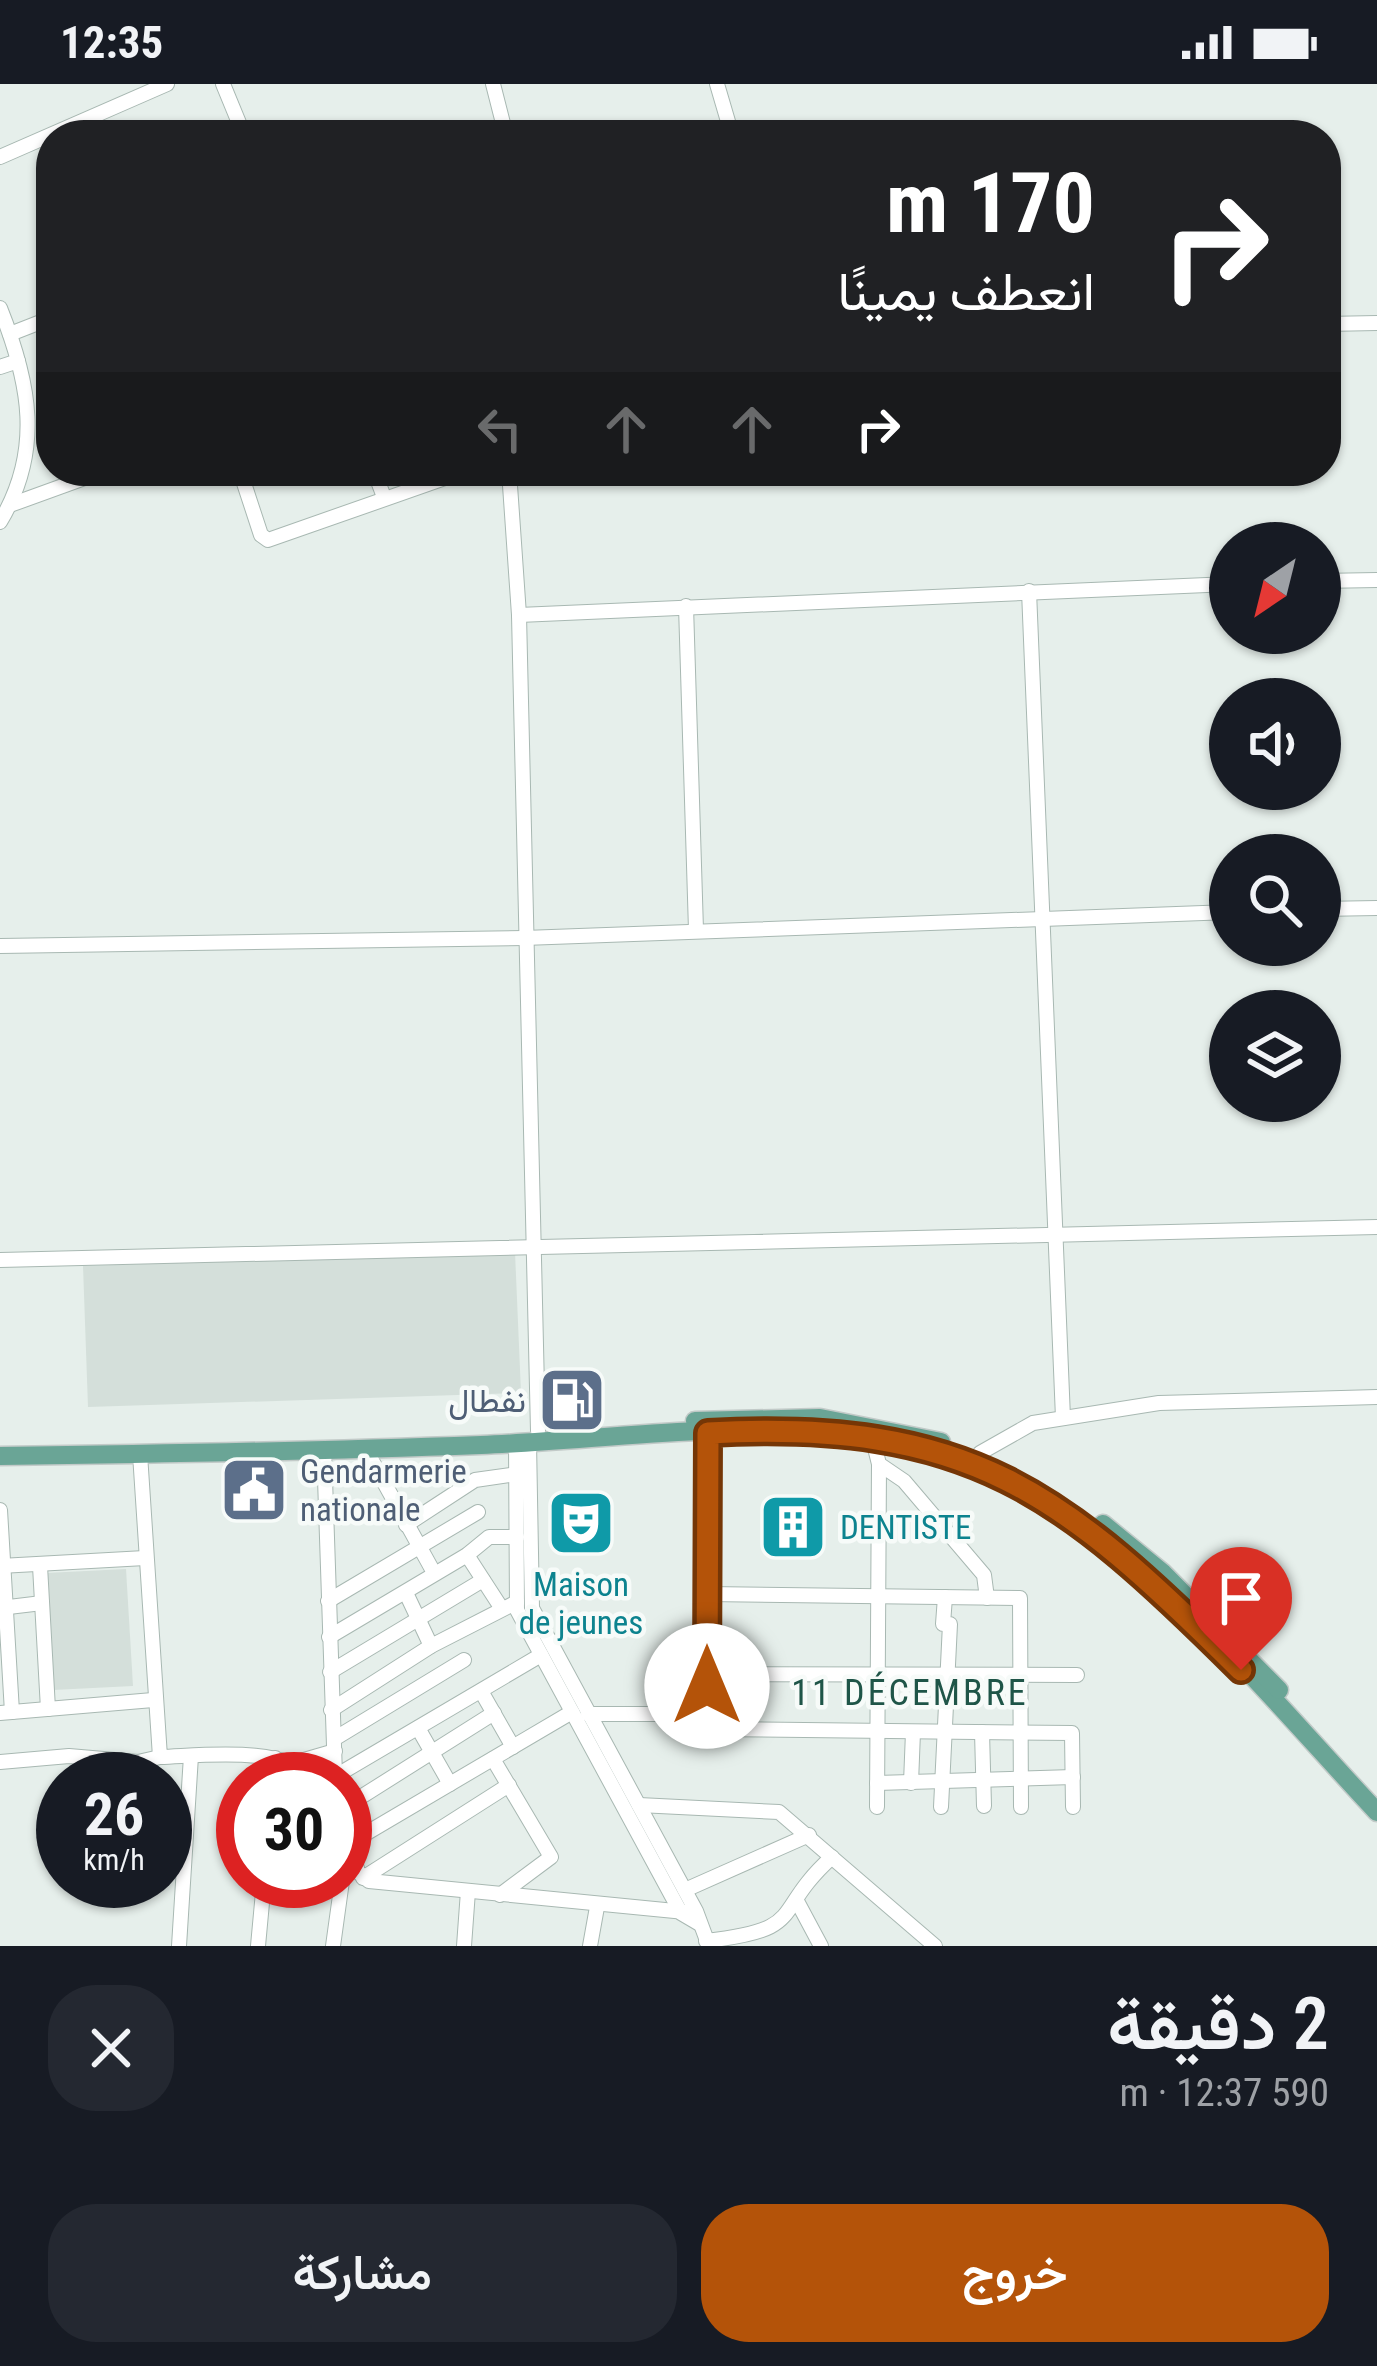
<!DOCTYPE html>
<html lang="ar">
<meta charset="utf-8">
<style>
:root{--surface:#171b24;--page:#242831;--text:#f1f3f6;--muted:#9ea1a6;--accent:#b45309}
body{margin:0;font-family:"Roboto Condensed",Vazirmatn,sans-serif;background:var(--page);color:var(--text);direction:rtl;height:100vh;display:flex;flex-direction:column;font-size:45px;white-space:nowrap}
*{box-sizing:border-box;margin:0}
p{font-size:39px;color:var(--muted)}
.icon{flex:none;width:66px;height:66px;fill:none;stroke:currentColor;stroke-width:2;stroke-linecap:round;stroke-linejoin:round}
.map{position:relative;height:1862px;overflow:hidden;direction:ltr}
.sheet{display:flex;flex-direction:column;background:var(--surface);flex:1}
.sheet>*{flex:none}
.banner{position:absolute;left:36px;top:36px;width:1305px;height:366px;border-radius:48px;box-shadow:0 3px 9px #0004;direction:rtl;background:#202124;color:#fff;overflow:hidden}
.needle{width:78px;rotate:215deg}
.fabs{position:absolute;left:1209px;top:438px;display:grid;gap:24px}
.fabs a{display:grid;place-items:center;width:132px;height:132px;border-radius:50%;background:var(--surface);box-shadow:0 3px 9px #0004;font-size:60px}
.speed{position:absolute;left:36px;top:1668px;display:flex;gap:24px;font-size:60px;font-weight:700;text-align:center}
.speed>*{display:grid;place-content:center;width:156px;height:156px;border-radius:50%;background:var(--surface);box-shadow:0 3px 9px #0004;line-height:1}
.speed small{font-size:30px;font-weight:400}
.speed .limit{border:18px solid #d22;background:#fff;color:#111}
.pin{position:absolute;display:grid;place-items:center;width:102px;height:102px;color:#fff;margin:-123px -51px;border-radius:50% 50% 50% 0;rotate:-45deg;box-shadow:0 0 12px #0007}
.pin .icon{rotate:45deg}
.me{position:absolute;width:132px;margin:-66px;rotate:0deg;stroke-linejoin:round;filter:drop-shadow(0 0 9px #0008)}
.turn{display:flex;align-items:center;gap:42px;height:252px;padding:0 48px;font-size:54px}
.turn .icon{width:156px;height:156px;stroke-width:2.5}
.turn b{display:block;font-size:84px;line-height:102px}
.lanes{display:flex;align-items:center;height:114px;padding:0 48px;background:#0003;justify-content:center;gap:60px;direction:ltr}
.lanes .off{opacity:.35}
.round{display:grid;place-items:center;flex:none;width:126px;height:126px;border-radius:48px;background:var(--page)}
.headline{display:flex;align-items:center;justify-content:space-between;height:204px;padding:0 48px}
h1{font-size:72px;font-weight:600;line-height:90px}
.button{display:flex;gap:24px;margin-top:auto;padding:24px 48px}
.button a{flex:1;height:138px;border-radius:48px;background:var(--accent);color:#fff;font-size:48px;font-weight:600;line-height:138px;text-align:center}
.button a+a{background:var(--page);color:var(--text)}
.status{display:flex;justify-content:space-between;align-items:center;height:84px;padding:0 60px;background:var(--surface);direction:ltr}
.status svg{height:33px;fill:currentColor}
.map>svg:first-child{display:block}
.built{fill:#d4dfda}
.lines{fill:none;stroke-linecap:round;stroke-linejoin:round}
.minor-casing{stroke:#a8b8b2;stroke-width:16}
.major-casing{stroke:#c2cac8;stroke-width:21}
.minor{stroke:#fff;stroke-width:14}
.major{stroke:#6aa596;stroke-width:18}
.route-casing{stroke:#753606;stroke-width:30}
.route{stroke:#b45309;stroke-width:21}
.labels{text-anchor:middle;stroke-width:9;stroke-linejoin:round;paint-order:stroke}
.service-label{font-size:33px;fill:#4e5e75;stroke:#f7fbf9;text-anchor:end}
.culture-label{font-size:33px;fill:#0d838f;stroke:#f7fbf9;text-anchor:start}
.neighbourhood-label{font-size:36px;letter-spacing:3px;fill:#1f5548;stroke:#f7fbf9}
</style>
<div class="status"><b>12:35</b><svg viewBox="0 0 49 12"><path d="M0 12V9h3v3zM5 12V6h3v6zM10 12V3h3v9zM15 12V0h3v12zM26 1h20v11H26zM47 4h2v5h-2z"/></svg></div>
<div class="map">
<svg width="1377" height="1862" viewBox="0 0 1377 1862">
<rect width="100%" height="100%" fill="#e6efeb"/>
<g class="built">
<path d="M 515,1168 L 521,1309 L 88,1323 L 83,1182 Z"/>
<path d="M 126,1485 L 133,1602 L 53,1606 L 46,1489 Z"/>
</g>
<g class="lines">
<g class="minor-casing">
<g id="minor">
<path d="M 223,0 L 244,51"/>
<path d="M 493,0 L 506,51"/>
<path d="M 717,0 L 732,51"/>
<path d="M 0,73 L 167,0"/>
<path d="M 0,224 C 30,299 43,366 0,438"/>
<path d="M 1326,240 L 1377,239"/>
<path d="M 10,250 L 51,234"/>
<path d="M 0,283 L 18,277"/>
<path d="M 240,387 L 261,451 L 268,456 L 465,387"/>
<path d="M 374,387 L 384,413"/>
<path d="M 509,387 L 519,531 L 538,1347"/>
<path d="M 10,421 L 104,387"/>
<path d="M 1320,497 L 1377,496"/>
<path d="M 1029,507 L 1063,1334"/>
<path d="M 686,522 L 696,846"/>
<path d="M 519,531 L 1230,500"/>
<path d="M 1320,825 L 1377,824"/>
<path d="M 0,862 L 524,854 L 1230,828"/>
<path d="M 0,1176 L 1377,1143"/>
<path d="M 708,1349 L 708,1645 L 1072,1649 L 1073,1723"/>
<path d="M 872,1352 L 879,1380 L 904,1397 L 984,1491 L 987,1514"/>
<path d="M 529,1358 L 532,1524 L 696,1827 L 709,1862"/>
<path d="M 516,1359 L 517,1526 L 681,1829 L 698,1839"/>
<path d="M 365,1364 L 433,1487"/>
<path d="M 324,1365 L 335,1691"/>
<path d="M 980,1369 L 1033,1339 L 1159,1319 L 1377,1313"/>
<path d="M 140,1370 L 160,1673 C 212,1671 278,1662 321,1695"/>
<path d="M 0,1426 L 12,1628"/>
<path d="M 406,1441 L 475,1396 L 517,1390"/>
<path d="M 467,1471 L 502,1525"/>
<path d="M 0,1482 L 145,1474"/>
<path d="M 40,1482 L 48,1625"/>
<path d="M 406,1509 L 431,1562"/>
<path d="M 707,1510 L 1020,1514 L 1021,1723"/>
<path d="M 328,1517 L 478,1428"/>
<path d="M 0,1524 L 42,1519"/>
<path d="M 329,1553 L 467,1471 L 489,1453 L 517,1453"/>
<path d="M 330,1588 L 483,1496"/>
<path d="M 707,1590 L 1077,1591"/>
<path d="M 481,1607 L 513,1663"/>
<path d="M 331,1626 L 431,1562 L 517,1518"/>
<path d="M 0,1629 L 153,1616"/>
<path d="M 588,1630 L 707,1630"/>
<path d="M 418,1644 L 450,1700"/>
<path d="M 982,1648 L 984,1722"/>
<path d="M 334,1655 L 464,1576"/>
<path d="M 493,1675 L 551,1773 L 500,1811"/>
<path d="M 0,1678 L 69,1672 L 138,1678 L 160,1673"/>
<path d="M 297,1678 L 335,1667"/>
<path d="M 334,1693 L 541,1571"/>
<path d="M 273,1695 L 275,1674"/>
<path d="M 877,1699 L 1073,1693"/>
<path d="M 911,1699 L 913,1648"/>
<path d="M 639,1721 L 779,1728 L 935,1862"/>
<path d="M 345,1723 L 494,1629"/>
<path d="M 877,1723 L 879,1380"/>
<path d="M 941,1723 L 950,1540 L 943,1540 L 945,1513"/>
<path d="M 345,1742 L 358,1788 L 369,1797 L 685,1828"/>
<path d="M 348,1760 L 572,1628"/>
<path d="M 363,1794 L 509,1701"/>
<path d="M 685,1806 L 809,1751"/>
<path d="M 798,1819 L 821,1862"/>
<path d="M 706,1857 C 809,1845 770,1829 832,1773"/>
<path d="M 179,1862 L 191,1672"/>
<path d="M 258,1862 L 264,1797"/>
<path d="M 333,1862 L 342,1797"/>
<path d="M 464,1862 L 468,1807"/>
<path d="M 590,1862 L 597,1823"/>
</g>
</g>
<g class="major-casing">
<g id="major">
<path d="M 695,1337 L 820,1334 L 941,1358"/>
<path d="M 0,1372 C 160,1370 321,1367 481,1361 C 656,1354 845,1316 1009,1395 C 1151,1464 1270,1614 1377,1728"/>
<path d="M 1103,1440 L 1163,1489 L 1279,1606"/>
</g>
</g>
<use href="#minor" class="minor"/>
<use href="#major" class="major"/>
</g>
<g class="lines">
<g class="route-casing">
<path id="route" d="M 707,1602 L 708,1349 C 971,1335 1062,1408 1241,1586"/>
</g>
<use href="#route" class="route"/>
</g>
<defs>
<g id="fuel-square" transform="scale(3.45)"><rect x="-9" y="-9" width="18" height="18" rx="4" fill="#5c6f8a" stroke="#f7fbf9"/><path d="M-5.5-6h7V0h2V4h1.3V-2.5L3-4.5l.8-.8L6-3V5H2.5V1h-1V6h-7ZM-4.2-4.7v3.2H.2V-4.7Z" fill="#fff"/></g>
<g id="civic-square" transform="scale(3.45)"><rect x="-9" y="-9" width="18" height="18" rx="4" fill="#5c6f8a" stroke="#f7fbf9"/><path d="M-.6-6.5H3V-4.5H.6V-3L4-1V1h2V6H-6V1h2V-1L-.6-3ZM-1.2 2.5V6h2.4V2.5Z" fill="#fff"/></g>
<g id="theatre-square" transform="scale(3.45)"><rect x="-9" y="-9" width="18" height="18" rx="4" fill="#0f9aa8" stroke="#f7fbf9"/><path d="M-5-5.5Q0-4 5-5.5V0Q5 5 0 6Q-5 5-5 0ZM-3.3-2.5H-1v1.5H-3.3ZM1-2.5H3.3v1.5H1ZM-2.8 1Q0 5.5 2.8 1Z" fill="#fff"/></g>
<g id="building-square" transform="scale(3.45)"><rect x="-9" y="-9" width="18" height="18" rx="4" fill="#0f9aa8" stroke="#f7fbf9"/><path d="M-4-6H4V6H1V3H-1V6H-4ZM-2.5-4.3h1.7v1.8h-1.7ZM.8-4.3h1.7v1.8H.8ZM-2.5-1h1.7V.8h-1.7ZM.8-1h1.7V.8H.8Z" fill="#fff"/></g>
</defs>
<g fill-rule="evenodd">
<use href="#fuel-square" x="572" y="1316"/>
<use href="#civic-square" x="254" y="1406"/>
<use href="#theatre-square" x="581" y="1439"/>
<use href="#building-square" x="793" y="1443"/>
</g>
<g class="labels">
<g class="service-label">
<text x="526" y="1328">نفطال</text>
<text x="300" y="1399" text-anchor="start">Gendarmerie<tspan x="300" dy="38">nationale</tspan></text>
</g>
<g class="culture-label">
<text x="840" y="1455">DENTISTE</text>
<text x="581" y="1512" text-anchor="middle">Maison<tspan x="581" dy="38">de jeunes</tspan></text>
</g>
<g class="neighbourhood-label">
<text x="910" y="1621">11 DÉCEMBRE</text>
</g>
</g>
</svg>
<div class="fabs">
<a><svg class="needle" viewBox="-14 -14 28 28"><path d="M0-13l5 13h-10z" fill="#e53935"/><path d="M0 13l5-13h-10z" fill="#9ea1a6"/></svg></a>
<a><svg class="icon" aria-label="sound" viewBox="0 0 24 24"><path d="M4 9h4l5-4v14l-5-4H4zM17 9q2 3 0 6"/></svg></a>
<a><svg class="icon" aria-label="search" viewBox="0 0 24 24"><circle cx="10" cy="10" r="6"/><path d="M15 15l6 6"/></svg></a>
<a><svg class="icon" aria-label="layers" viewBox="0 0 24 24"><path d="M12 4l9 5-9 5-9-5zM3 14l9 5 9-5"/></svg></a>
</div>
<div class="speed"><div>26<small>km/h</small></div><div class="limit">30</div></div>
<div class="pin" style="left:1241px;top:1586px;background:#d93025"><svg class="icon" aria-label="arrive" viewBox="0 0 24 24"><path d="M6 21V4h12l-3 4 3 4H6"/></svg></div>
<svg class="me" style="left:707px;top:1602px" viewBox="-20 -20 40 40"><circle r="19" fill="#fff"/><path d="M0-13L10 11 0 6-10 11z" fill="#b45309"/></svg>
<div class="banner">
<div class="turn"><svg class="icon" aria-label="right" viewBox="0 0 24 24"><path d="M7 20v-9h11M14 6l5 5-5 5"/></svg><div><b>170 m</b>انعطف يمينًا</div></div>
<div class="lanes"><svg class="icon off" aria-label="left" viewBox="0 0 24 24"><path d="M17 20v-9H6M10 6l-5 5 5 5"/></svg><svg class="icon off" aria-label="ahead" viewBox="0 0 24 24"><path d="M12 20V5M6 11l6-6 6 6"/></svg><svg class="icon off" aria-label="ahead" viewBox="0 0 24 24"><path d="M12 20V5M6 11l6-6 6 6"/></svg><svg class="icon" aria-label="right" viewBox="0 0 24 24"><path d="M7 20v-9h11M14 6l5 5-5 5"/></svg></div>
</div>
</div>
<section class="sheet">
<div class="headline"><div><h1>2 دقيقة</h1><p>590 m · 12:37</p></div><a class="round"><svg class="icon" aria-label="close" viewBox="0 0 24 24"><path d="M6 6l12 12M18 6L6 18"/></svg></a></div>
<div class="button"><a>خروج</a><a>مشاركة</a></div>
</section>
